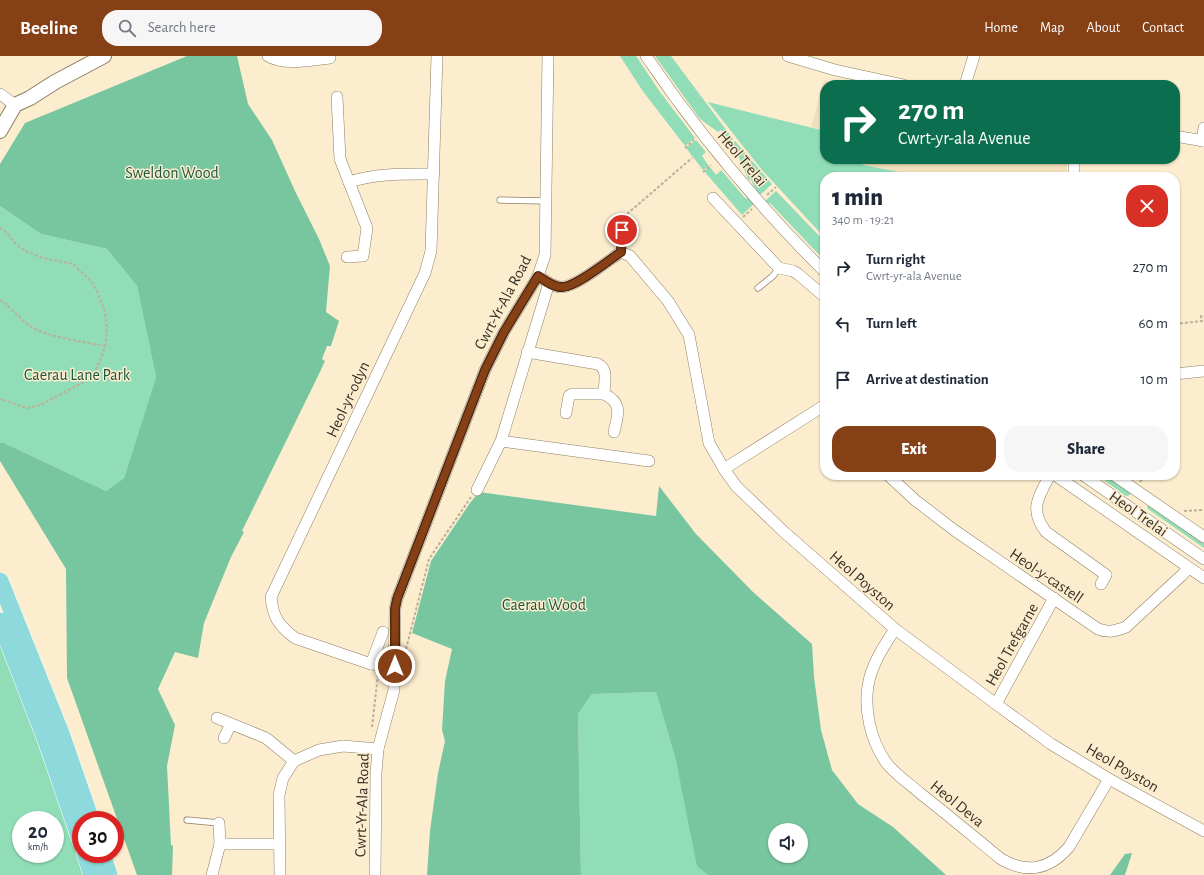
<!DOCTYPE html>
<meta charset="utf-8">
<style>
:root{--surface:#fff;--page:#f6f6f7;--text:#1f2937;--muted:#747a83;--accent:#854016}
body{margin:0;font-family:"Alegreya Sans",sans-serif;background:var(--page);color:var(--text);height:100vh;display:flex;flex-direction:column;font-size:15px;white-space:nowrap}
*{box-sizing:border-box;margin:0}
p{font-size:13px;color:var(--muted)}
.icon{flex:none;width:22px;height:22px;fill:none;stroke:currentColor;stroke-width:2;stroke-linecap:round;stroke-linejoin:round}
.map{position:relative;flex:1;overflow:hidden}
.details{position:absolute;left:820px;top:116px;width:360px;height:308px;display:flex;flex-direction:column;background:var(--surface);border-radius:16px;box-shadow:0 1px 3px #0004}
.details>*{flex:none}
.hud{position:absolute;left:820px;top:24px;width:360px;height:84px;border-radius:16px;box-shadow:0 1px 3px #0004;background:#0b6e4f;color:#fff;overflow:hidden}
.buttons{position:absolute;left:768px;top:767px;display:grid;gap:8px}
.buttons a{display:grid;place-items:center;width:40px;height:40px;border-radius:50%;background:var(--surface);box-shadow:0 1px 3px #0004;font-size:20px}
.speed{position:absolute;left:12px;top:755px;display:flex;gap:8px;font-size:20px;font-weight:700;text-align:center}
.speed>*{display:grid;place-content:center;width:52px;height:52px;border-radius:50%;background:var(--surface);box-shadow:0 1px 3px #0004;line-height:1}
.speed small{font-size:10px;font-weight:400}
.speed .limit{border:6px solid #d22;background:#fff;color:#111}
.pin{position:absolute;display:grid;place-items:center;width:34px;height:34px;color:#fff;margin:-17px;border:2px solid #fff;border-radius:50%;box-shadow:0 1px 4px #0007}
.me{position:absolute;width:44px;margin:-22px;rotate:0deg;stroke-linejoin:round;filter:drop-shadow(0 0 3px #0008)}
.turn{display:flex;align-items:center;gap:14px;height:84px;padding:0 12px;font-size:18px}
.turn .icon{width:52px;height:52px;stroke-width:2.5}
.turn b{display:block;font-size:28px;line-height:34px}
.round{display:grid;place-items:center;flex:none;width:42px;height:42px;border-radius:16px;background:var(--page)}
.summary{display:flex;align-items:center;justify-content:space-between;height:68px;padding:0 12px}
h1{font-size:24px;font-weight:800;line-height:30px}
.primary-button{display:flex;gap:8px;margin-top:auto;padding:8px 12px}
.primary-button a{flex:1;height:46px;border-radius:16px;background:var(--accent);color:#fff;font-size:16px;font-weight:800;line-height:46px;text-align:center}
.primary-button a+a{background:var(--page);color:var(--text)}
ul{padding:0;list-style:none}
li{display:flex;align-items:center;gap:12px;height:56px;padding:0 12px}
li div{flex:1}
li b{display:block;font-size:15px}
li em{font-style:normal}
header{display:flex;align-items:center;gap:24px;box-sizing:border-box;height:56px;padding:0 20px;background:var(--accent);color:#fff}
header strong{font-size:19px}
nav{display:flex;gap:22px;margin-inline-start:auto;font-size:14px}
.search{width:280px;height:36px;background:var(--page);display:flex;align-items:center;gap:10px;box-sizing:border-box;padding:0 14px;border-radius:16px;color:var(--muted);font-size:15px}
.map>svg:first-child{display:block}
.built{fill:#f2e0bc}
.green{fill:#90ddb7;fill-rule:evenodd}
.forest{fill:#78c6a0;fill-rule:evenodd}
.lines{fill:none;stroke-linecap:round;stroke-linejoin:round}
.service-casing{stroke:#8d7f64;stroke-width:7}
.minor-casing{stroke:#8d7f64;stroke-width:12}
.tertiary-casing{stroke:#8d7f64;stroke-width:16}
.primary-casing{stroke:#fff;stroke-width:18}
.path{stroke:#bcb098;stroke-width:2;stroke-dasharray:3 2;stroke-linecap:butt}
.service{stroke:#fff;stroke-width:5.5}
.minor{stroke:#fff;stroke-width:11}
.tertiary{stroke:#fff;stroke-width:14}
.primary{stroke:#8ed9dc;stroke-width:17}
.route-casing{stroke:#562a0e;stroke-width:10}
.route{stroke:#854016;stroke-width:7}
.labels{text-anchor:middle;stroke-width:3;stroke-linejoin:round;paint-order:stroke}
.street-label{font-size:16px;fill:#373126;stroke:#fcedcf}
.park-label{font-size:16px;fill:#1a563d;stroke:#fcedcf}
</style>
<header>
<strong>Beeline</strong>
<div class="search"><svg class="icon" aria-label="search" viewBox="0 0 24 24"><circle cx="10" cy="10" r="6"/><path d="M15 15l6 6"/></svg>Search here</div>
<nav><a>Home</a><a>Map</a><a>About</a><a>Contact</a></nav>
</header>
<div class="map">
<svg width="1204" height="819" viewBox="0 0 1204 819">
<rect width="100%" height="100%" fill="#fcedcf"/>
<g class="built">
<path d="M 824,24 L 842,29 L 825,29 L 825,75 L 811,71 Z"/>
<path d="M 860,103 L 1067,103 L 1067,121 L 1053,121 L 1032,117 L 1031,121 L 925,121 L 863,109 Z"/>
</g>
<g class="green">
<path d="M 620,0 L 636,0 L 660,36 L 695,82 L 685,90 L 642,34 Z"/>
<path d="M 655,0 L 671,0 L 733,83 L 730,85 L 721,74 L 718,76 L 700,63 Z"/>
<path d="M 708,46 L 825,75 L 825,103 L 860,103 L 863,109 L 925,121 L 825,121 L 825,182 L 762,114 Z"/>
<path d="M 696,84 L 706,96 L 702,100 L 709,110 L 703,114 L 686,92 Z"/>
<path d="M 735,85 L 772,128 L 759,140 L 751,124 L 748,123 L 738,99 L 740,97 L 732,87 Z"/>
<path d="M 710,111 L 716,119 L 721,114 L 745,142 L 753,144 L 755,147 L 742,159 L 704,115 Z"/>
<path d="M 776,135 L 825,186 L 825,205 L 770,147 L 767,148 L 764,146 Z"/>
<path d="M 0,150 L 41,178 L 107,193 L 137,230 L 156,321 L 124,422 L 106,435 L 4,387 L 0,387 Z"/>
<path d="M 1097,419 L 1107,419 L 1129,434 L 1131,437 L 1130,439 L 1126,440 Z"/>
<path d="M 1150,448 L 1204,486 L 1204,492 L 1148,453 L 1147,450 Z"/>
<path d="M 0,586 L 25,646 L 84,819 L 0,819 ZM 21,764 L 55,764 L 55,798 L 21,798 Z"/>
<path d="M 656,636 L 676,705 L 699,811 L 708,819 L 581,819 L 578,658 L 592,638 Z"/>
</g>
<g class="forest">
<path d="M 187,0 L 237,0 L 248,48 L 272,84 L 295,135 L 319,183 L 330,210 L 326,256 L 339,265 L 331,290 L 327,290 L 322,303 L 325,305 L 319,318 L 242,475 L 244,476 L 231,501 L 204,567 L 198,602 L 175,596 L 158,633 L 175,669 L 167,710 L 171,789 L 173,790 L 172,819 L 137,819 L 67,622 L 66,513 L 0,405 L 0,387 L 4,387 L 106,435 L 124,422 L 156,321 L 137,230 L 107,193 L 41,178 L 0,150 L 0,108 L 25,67 Z"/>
<path d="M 659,430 L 696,478 L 753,536 L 812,588 L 814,621 L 821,674 L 832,714 L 858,748 L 893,771 L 946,819 L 708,819 L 697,810 L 676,705 L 656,636 L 592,638 L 578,658 L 581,819 L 427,819 L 430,775 L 438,717 L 445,685 L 442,674 L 445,625 L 452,593 L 412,577 L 431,505 L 470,447 L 479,436 L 656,460 ZM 775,774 L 801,774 L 801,800 L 775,800 Z"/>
<path d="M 1132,797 L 1125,819 L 1110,819 L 1125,798 Z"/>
</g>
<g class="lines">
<g class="service-casing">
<g id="service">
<path d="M 500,144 L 546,145"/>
<path d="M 621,196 L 622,163"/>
<path d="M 758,232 L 773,220 L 779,212"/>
<path d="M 187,764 L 219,767"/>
</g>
</g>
<g class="minor-casing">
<g id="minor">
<path d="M 268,0 C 285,10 311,4 330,2"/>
<path d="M 646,0 C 699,78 758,150 825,216"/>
<path d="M 788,0 L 835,14 L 904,29"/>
<path d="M 965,29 L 974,0"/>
<path d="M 0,38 L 15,49"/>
<path d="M 337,41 L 340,103 L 367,172 L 363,200 L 347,201"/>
<path d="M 1175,80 L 1204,85"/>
<path d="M 1202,85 L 1204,72"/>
<path d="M 1074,121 L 1074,103"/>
<path d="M 349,126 C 376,117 404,118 434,118"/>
<path d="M 713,142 L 779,212 L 793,215 L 798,218 L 825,241"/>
<path d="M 538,220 C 544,224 554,232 563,231 C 577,230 608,205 621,196 L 630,200 L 668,245 L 689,279 L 709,387 L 724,413 L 736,430 L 784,476 L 895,573 L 996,648 L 1051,688 L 1109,723 L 1204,775"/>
<path d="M 527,296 L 598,308 C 609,314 604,326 604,338 L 572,338 L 569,340 L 566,357"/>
<path d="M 1175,318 L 1204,315"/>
<path d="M 604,338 C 623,347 618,359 614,376"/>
<path d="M 501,385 L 649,405"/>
<path d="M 724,413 L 825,349"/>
<path d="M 888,419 L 915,444 L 954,474 L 1098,573 C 1109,577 1115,575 1126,571 L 1182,519 L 1189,512"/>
<path d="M 1050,419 C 1038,441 1029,454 1046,476 L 1106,519 L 1101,528"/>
<path d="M 1055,419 L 1204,522"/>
<path d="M 1083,419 L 1204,503"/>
<path d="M 1114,419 L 1204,481"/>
<path d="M 477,434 L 501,385 L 549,227"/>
<path d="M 895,573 C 884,590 871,609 868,630 C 864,655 871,684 885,705 C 892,716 911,729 921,738 C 948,759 974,781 1001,803 C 1027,818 1049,814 1069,791 L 1109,723"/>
<path d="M 371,608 L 383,576"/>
<path d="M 395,610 L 371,608 L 295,582 C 278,569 273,561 271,541 L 425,217 L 431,195 L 437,0"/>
<path d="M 996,648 L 1054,542"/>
<path d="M 217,662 L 266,682 L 294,705"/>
<path d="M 224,682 L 231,668"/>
<path d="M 220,788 L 279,788"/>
<path d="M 212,819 L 220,788 L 219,767"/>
<path d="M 280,819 L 279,739 L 283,722 L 294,705 L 319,694 L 343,690 L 378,693"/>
<path d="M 375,819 L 376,717 L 378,693 L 394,634 L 395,553 L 397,543 L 485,314 L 504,276 L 538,220 L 545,199 L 548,0"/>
</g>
</g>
<g class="tertiary-casing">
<path id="tertiary" d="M 0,75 L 15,49 L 30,42 L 55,26 L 104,0"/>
</g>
<g class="primary-casing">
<g id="primary">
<path d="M 0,525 L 62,680 L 91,764"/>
<path d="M 0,565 L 47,687 L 81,786"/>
<path d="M 85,798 L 92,819"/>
<path d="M 102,798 L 109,819"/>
</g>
</g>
<g class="path">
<path d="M 685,92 L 694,84"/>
<path d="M 703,116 L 711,109"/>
<path d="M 767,139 L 776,131"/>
<path d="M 627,158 L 692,102"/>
<path d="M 743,161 L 752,153"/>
<path d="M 0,172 L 4,174 L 16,188 L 25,195 L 43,202 L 73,208 L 90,224 L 97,235 L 104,253 L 107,270 L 106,287 L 102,300 L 95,315 L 84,326 L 40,349 L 27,352 L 0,343"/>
<path d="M 0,244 C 11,251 19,262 30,270 C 46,281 85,286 105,290"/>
<path d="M 1175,268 L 1202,265 L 1201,260 L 1204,260"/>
<path d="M 1140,426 L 1145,419"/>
<path d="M 1184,455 L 1204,454"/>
<path d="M 406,593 L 429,503 L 471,441"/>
<path d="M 372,671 L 378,618"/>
</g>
<use href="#service" class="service"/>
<use href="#minor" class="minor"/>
<use href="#tertiary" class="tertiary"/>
<use href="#primary" class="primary"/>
</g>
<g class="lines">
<g class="route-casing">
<path id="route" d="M 395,610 L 395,553 L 397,543 L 485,314 L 504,276 L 538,220 C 544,224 554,232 563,231 C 577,230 608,205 621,196 L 622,174"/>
</g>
<use href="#route" class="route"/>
</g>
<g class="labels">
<g class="street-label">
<text transform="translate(743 102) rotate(50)" y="6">Heol Trelai</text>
<text transform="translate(502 246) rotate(-62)" y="6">Cwrt-Yr-Ala Road</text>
<text transform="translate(347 343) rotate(-65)" y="6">Heol-yr-odyn</text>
<text transform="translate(1139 457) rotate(35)" y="6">Heol Trelai</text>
<text transform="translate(1047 519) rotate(34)" y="6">Heol-y-castell</text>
<text transform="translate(863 524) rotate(41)" y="6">Heol Poyston</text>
<text transform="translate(1011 588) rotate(-61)" y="6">Heol Trefgarne</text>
<text transform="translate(1123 711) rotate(30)" y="6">Heol Poyston</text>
<text transform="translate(958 747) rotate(39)" y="6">Heol Deva</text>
<text transform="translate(361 749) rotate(-88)" y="6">Cwrt-Yr-Ala Road</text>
</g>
<g class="park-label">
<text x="172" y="122">Sweldon Wood</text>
<text x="77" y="324">Caerau Lane Park</text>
<text x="544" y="554">Caerau Wood</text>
</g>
</g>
</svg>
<div class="buttons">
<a><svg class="icon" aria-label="sound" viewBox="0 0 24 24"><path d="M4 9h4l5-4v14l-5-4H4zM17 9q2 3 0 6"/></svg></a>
</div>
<div class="speed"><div>20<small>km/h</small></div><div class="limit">30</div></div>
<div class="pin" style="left:622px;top:174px;background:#d93025"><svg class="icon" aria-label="arrive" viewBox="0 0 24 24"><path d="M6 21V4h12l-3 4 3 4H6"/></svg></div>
<svg class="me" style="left:395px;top:610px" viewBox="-20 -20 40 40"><circle r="17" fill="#854016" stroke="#fff" stroke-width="3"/><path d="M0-11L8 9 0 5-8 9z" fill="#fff"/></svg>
<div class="hud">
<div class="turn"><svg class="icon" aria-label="right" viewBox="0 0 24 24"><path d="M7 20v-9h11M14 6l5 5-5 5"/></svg><div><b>270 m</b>Cwrt-yr-ala Avenue</div></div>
</div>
<section class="details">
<div class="summary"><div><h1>1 min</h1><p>340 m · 19:21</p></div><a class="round" style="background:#d93025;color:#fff"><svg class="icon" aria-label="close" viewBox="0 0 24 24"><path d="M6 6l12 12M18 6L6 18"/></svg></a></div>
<ul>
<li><svg class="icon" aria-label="right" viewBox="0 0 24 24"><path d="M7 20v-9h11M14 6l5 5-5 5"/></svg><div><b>Turn right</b><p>Cwrt-yr-ala Avenue</p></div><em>270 m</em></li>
<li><svg class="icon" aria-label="left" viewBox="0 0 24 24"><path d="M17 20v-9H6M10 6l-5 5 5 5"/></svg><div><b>Turn left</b></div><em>60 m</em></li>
<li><svg class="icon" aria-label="arrive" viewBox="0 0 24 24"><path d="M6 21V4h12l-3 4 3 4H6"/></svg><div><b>Arrive at destination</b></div><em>10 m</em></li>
</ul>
<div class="primary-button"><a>Exit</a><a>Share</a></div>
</section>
</div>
